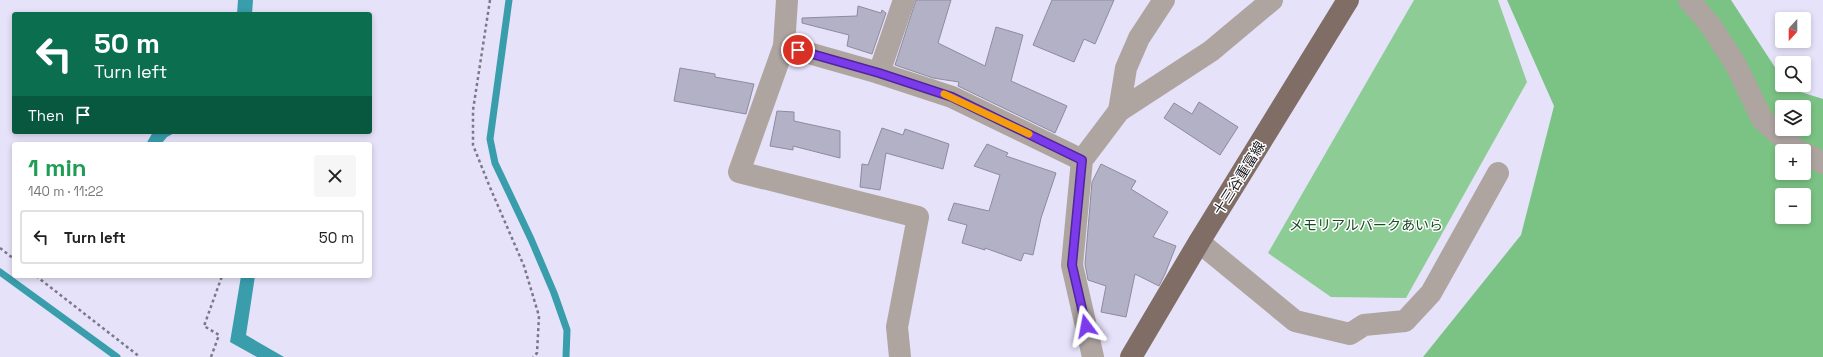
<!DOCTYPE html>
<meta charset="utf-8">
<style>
:root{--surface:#fff;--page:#f6f6f6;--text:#222;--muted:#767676;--line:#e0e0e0}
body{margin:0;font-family:"Space Grotesk","Noto Sans JP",sans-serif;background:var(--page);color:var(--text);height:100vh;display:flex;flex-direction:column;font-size:15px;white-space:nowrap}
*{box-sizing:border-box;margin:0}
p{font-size:13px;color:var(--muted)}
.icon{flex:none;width:22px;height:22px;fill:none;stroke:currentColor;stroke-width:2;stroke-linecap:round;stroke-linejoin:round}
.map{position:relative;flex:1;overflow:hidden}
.drawer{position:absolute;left:12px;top:142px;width:360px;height:136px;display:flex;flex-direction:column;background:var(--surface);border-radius:4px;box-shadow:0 2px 6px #0003}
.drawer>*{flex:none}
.banner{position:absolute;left:12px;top:12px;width:360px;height:122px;border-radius:4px;box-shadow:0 2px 6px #0003;background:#0b6e4f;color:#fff;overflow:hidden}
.needle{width:26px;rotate:201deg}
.fabs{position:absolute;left:1775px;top:12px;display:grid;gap:8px}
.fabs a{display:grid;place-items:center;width:36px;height:36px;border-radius:4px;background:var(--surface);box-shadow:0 2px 6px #0003;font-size:20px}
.pin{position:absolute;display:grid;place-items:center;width:34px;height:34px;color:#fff;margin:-17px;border:2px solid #fff;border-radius:50%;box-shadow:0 1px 4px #0007}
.me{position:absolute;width:44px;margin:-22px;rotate:347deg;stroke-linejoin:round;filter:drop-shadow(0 0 3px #0008)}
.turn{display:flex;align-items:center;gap:14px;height:84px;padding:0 16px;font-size:18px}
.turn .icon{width:52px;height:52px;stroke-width:2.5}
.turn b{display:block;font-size:28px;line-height:34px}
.then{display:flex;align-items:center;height:38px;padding:0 16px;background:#0003;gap:8px;font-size:15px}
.round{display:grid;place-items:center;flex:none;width:42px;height:42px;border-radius:4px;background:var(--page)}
.overview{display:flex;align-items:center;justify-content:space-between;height:68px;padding:0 16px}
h1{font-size:24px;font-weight:700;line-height:30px;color:#1e9e55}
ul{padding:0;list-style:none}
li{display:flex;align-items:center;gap:12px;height:54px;margin:0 8px 6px;padding:0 8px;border:2px solid var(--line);border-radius:4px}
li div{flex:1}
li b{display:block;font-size:15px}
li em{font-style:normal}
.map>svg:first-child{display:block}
.green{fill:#8dcd95}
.forest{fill:#7bc384;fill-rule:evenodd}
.water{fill:#399dab}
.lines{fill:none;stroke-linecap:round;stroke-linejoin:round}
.stream{stroke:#399dab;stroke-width:7}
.building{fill:#b3b1c6;stroke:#8e8b9f}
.path{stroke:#7b7988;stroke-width:2.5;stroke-dasharray:3 3;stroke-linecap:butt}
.minor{stroke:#aea4a0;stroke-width:22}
.major{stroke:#806e66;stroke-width:22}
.route-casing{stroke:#51269a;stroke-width:10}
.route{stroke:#7c3aed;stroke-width:7}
.slow{stroke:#f59e0b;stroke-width:7}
.labels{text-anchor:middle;stroke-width:3;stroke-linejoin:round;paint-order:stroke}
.street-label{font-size:14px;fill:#212028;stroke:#fff}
.park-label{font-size:14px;fill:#194c23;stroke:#fff}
</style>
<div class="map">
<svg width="1823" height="357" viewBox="0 0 1823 357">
<rect width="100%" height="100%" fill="#e5e2f9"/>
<path class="green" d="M 1414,0 L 1498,0 L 1527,82 L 1406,298 L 1331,297 L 1268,253 Z"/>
<path class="forest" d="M 1507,0 L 1731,0 L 1782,78 L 1782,85 L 1786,85 L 1788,88 L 1823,99 L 1823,357 L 1423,357 L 1521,235 L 1554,106 ZM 1782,107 L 1804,107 L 1804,129 L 1782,129 ZM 1782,151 L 1804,151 L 1804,173 L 1782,173 ZM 1782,195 L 1804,195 L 1804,217 L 1782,217 Z"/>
<g class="water">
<path d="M 238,0 L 253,0 L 252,14 L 237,14 Z"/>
<path d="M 153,132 L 176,132 L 167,137 L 161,144 L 146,144 Z"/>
<path d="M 241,276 L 255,276 L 246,335 L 284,357 L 257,357 L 230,342 Z"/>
</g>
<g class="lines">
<g class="stream">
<path d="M 509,0 L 490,139 L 495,163 L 531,239 L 554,293 L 567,330 L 566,357"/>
<path d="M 0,272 L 117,357"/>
</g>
</g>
<g class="building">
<path d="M 916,0 L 951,0 L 938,43 L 985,66 L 996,27 L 1023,35 L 1011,81 L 1067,106 L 1055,133 L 958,86 L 959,82 L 933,78 L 895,65 Z"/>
<path d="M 1052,0 L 1114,0 L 1095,44 L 1084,39 L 1074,62 L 1033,45 Z"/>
<path d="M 858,6 L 881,13 L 882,10 L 886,13 L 872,54 L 847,46 L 849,35 L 802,23 L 802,18 L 857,16 Z"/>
<path d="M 680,68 L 715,74 L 715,77 L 754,84 L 746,114 L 674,101 Z"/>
<path d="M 1199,102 L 1238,127 L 1220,155 L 1164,118 L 1174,103 L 1192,114 Z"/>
<path d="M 777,111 L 794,112 L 794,121 L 840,131 L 840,158 L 793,146 L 793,150 L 770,146 Z"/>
<path d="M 882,128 L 903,135 L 905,129 L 949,144 L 943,169 L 886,153 L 880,190 L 860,187 L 862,164 L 868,165 Z"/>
<path d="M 987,144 L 1008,153 L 1006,156 L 1056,173 L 1041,218 L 1033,255 L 1024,253 L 1021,261 L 985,248 L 985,250 L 962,243 L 967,225 L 948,220 L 954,203 L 989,211 L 1000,175 L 974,166 Z"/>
<path d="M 1101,164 L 1136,181 L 1131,189 L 1168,212 L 1153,237 L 1176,246 L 1165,274 L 1159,286 L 1135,274 L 1126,317 L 1101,312 L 1106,286 L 1088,280 L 1085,264 L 1092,182 Z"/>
</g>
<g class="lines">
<g class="path">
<path d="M 490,0 L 473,110 L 473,145 L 489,185 L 524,266 L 539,316 L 537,353 L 533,357"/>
<path d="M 0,248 L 14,259"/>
<path d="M 36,276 L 140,357"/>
<path d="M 211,357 L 219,335 L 204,326 L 222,276"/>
</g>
<g class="minor">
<path d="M 787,0 L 784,46 L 879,73"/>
<path d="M 904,0 L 879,73 L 952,97 L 1082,160"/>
<path d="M 1689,0 L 1711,26 L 1736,65 L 1762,119 L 1793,147 L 1799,151"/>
<path d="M 784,46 L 739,172 L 918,217 L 897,327 L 900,357"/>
<path d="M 1119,111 L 1126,68 L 1139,38 L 1164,0"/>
<path d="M 1804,153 L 1823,163"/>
<path d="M 1199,242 L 1295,321 L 1350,334 L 1364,325 L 1405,321 L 1431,293 L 1498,173"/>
<path d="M 1093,357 L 1072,265 L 1082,160 L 1119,111 L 1211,51 L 1272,0"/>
</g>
<path class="major" d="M 1131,357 L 1199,242 L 1348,0"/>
</g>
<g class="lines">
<g class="route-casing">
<path id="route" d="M 798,50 L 879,73 L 952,97 L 1082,160 L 1072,265 L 1086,326"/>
</g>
<use href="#route" class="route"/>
<path class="slow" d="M 944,94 L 1029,134"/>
</g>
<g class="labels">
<g class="street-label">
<text transform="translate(1239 178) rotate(-58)" y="5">十三谷重富線</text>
</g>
<g class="park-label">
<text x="1366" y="230">メモリアルパークあいら</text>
</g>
</g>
</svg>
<div class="fabs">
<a><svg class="needle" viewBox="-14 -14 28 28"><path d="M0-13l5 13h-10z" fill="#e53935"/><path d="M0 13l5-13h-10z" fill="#767676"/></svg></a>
<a><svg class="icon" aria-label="search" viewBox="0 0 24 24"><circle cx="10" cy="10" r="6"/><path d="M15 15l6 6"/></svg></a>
<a><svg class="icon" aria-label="layers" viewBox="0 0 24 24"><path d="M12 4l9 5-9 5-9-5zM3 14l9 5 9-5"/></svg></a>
<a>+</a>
<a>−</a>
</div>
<div class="pin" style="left:798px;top:50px;background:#d93025"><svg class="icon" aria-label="arrive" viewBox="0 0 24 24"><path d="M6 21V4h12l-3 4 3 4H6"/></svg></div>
<svg class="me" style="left:1086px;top:326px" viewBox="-20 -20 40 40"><path d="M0-17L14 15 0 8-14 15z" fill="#7c3aed" stroke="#fff" stroke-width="4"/></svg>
<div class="banner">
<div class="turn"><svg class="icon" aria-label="left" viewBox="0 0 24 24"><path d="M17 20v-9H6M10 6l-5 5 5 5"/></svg><div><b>50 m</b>Turn left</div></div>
<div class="then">Then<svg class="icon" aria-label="arrive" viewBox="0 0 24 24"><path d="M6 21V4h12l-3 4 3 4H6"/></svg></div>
</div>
<section class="drawer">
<div class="overview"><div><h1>1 min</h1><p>140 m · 11:22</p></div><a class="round"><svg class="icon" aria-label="close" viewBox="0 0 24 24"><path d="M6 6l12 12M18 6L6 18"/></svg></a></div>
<ul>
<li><svg class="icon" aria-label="left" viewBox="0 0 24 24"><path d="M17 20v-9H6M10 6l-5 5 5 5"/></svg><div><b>Turn left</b></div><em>50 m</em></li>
</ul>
</section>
</div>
